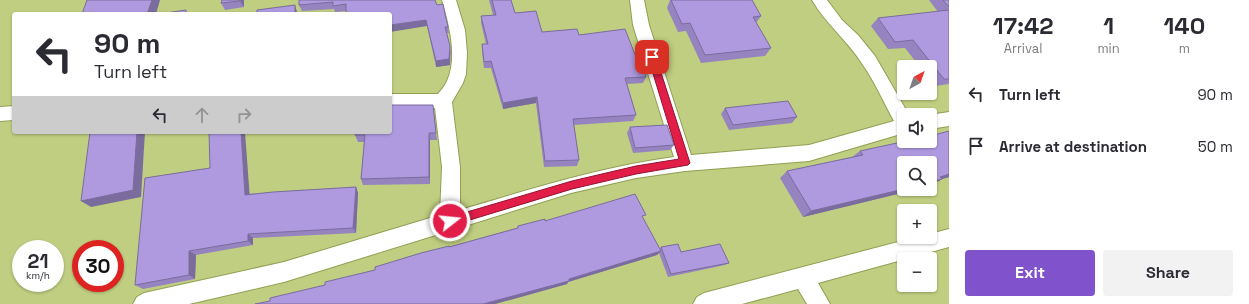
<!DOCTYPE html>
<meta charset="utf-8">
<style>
:root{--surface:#fff;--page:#f2f2f3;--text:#2b2b33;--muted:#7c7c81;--accent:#8052cb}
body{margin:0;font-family:"Space Grotesk",sans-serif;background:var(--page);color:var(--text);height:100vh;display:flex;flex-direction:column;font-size:15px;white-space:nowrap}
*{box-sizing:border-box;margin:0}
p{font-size:13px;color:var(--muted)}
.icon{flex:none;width:22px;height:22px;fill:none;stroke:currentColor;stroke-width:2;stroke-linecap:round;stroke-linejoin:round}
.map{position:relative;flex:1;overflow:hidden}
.drawer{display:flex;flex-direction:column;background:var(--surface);width:300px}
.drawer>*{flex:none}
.banner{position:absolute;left:12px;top:12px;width:380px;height:122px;border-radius:4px;box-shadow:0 1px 3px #0004;background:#fff;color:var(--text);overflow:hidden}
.needle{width:26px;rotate:40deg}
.fabs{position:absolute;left:897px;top:60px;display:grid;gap:8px}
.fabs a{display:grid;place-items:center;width:40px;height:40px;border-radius:4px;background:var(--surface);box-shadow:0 1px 3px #0004;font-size:20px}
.speed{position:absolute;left:12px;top:240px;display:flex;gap:8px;font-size:20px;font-weight:700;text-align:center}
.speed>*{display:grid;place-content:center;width:52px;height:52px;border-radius:50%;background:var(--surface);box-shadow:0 1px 3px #0004;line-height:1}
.speed small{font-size:10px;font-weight:400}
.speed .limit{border:6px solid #d22;background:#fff;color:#111}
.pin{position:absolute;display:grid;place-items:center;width:34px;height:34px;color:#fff;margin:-17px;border-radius:8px;box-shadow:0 2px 6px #0006}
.me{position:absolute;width:44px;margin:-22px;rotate:74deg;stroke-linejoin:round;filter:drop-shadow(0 0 3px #0008)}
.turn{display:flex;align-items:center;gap:14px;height:84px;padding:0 16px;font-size:18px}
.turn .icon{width:52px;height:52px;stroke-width:2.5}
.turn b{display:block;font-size:28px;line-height:34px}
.lanes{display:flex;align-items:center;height:38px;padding:0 16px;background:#0003;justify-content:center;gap:20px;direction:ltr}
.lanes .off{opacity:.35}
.eta{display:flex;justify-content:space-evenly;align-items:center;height:68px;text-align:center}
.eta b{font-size:24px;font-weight:800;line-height:28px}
.cta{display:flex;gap:8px;margin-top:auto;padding:8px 16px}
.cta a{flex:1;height:46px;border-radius:4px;background:var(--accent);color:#fff;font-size:16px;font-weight:800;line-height:46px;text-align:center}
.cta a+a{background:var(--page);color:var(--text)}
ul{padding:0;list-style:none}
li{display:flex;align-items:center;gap:12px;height:52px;padding:0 16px}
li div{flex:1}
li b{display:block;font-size:15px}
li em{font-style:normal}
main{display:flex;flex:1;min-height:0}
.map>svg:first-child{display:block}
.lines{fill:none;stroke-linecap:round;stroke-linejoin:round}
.street-casing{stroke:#919f53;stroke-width:2}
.street{fill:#fff;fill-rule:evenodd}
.wall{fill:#9684c1}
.shaded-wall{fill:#7a6c9d}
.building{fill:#af9ae0;stroke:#7a6c9d}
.route{fill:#e11d48;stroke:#92132f}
</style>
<main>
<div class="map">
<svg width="949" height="304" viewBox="0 0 949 304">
<rect width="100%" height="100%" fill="#bfce80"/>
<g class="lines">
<g class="street-casing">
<g id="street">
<path d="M 442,0 L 456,0 L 465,30 L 467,53 L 466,74 L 463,83 L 452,102 L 460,167 L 460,210 C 531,189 600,167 674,157 L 633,25 L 630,0 L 644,0 L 649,25 L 691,155 L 809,145 L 894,121 C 884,103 875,82 863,65 C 848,41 826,24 812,0 L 827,0 L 842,20 L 858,35 L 875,56 L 909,115 L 904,115 L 904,133 L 809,161 L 685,171 L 636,178 L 571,193 L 284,282 L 189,304 L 133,304 L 137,297 L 144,293 L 284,262 L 440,215 L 442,167 L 435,108 L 390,108 L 390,94 L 438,94 C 441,90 445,86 447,81 C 458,57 449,24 442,0 Z"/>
<path d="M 14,106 L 14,120 L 0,121 L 0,107 Z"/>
<path d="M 949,112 L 949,126 L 930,129 L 929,115 Z"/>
<path d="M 949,229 L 949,247 L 818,283 L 830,304 L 807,304 L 798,289 L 742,304 L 693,304 L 697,297 L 704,293 L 917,237 L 930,237 L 930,234 Z"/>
</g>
</g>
<use href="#street" class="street"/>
</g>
<g class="wall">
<path d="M 222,0 L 244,0 L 244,7 L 225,10 L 221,3 Z"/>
<path d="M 299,0 L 437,5 L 448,27 L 449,33 L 447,33 L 451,52 L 450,65 L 436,67 L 427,26 L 346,11 L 335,12 L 334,9 L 302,11 L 299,5 Z"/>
<path d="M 489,0 L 511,0 L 515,13 L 542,32 L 579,35 L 636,57 L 646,77 L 643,83 L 627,84 L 636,115 L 633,121 L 574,125 L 579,160 L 577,166 L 544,167 L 536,103 L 503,109 L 491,68 L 484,68 L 482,51 L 482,44 L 486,44 L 481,23 L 481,16 L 493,15 Z"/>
<path d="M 670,0 L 752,0 L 761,16 L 756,23 L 771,48 L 765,56 L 701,63 L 686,31 L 678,32 L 667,8 Z"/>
<path d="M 929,0 L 949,0 L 949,84 L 935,86 L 930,79 L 930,67 L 920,67 L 905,48 L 888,49 L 871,26 L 878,18 L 938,12 Z"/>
<path d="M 433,105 L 437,140 L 430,140 L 430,184 L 363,185 L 361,179 L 364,142 L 358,142 L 355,135 Z"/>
<path d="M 725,108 L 797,117 L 792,123 L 729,130 L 721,114 Z"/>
<path d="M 630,127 L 674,145 L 670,150 L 633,153 L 627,133 Z"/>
<path d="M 860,151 L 949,177 L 942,179 L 931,186 L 904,189 L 918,189 L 803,217 L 780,178 L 787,171 L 852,157 Z"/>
<path d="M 356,187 L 358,193 L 356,233 L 253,238 L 253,245 L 196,255 L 195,279 L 143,289 L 135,285 L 249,194 Z"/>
<path d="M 643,218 L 659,249 L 661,247 L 729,263 L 725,265 L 668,277 L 659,253 L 657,255 L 568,282 L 567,284 L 495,304 L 255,304 L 270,301 L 325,285 L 449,247 L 517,228 L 518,226 L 545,221 Z"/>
</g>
<g class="shaded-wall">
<path d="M 152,0 L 160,0 L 156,14 L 147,14 Z"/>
<path d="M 240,0 L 244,0 L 244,7 L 240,1 Z"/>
<path d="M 295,5 L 297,12 L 297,14 L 295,14 Z"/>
<path d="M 426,20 L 427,26 L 390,32 L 390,25 Z"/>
<path d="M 450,46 L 450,65 L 436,67 L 436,61 Z"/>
<path d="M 537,97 L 536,103 L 503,109 L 503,103 Z"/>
<path d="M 137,132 L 145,132 L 141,197 L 91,207 L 81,201 Z"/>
<path d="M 241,132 L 245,132 L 250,200 L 245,195 Z"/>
<path d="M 429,133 L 430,140 L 430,184 L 429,177 Z"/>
<path d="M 949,174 L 949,177 L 939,180 L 942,179 L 930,186 L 930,182 L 940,177 Z"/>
<path d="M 356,187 L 358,193 L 356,233 L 353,228 Z"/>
<path d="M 904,189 L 918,189 L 803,217 L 811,211 Z"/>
<path d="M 248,234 L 253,238 L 253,245 L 248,241 Z"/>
<path d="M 189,251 L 196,255 L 195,279 L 189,275 Z"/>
<path d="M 661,251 L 657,255 L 568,282 L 567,284 L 495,304 L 483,304 L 569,279 Z"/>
</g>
<g class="building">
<path d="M 87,0 L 152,0 L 147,14 L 153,13 L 153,14 L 82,14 Z"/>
<path d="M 222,0 L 240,0 L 240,1 L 221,3 Z"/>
<path d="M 299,0 L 435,0 L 437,5 L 443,4 L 445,14 L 448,27 L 445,27 L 450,46 L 449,59 L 436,61 L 426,20 L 390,25 L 390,14 L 346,14 L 346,4 L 333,6 L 333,2 L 299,5 Z"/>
<path d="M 492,0 L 511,0 L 515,13 L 536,11 L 542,32 L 577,29 L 579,35 L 625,29 L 636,57 L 640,57 L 646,77 L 625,78 L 636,115 L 573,119 L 579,160 L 545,161 L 537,97 L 503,103 L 491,61 L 484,62 L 482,44 L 488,44 L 481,16 L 496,15 Z"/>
<path d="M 671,0 L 752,0 L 761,16 L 753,17 L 771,48 L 705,55 L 690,23 L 682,24 Z"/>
<path d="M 943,0 L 949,0 L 949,7 Z"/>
<path d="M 295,5 L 295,14 L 257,14 L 257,10 Z"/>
<path d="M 186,10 L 186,14 L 159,14 Z"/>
<path d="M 949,10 L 949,79 L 944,79 L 913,40 L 895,42 L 878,18 Z"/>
<path d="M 788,101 L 797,117 L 733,125 L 725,108 Z"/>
<path d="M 390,105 L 433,105 L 436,133 L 429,133 L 429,177 L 361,179 L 365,135 L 355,135 L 355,132 L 390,132 Z"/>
<path d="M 667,125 L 674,145 L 635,148 L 630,127 Z"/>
<path d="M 949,131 L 949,174 L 940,177 L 942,179 L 930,182 L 930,163 L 904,163 L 904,189 L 811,211 L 787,171 L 863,155 L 860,151 L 906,141 L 930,141 L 930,136 Z"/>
<path d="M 90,132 L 137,132 L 133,190 L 81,201 Z"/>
<path d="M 209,132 L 241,132 L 245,195 L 273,192 L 356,187 L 353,228 L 248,234 L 248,241 L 189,251 L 189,275 L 135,285 L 145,178 L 210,168 Z"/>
<path d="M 635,194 L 646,215 L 642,216 L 661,251 L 569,279 L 569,281 L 483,304 L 255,304 L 270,301 L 270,298 L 325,285 L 325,282 L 375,270 L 375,267 L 421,253 L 449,246 L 449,247 L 518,228 L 518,226 L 545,219 L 545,221 Z"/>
<path d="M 678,244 L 681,252 L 720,244 L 729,263 L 671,274 L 661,247 Z"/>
</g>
<path class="route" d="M 652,54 L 656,57 L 690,163 L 688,165 L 636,174 L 572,189 L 450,226 L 446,224 L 445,221 L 446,218 L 450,217 L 572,181 L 636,166 L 679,159 L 648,57 Z"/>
</svg>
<div class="fabs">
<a><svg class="needle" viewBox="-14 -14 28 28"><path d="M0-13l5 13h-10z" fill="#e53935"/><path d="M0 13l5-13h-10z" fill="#7c7c81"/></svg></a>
<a><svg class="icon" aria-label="sound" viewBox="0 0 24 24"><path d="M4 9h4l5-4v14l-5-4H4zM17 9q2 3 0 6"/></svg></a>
<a><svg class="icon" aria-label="search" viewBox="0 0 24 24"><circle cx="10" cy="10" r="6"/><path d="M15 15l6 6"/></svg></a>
<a>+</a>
<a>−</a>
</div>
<div class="speed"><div>21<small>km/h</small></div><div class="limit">30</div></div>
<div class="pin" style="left:652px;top:57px;background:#d93025"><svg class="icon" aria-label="arrive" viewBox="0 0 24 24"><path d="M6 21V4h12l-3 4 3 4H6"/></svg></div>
<svg class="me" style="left:450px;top:221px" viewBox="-20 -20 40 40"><circle r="17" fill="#e11d48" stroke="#fff" stroke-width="3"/><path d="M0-11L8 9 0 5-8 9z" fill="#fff"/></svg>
<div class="banner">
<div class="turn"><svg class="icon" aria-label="left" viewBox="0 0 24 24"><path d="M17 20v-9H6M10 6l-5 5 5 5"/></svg><div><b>90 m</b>Turn left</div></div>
<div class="lanes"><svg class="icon" aria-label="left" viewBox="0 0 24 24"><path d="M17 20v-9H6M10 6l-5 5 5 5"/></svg><svg class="icon off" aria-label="ahead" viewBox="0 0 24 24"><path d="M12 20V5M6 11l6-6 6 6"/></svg><svg class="icon off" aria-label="right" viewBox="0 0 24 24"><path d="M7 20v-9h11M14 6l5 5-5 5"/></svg></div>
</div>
</div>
<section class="drawer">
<div class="eta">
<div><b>17:42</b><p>Arrival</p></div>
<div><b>1</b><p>min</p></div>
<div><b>140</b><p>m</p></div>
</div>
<ul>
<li><svg class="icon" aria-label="left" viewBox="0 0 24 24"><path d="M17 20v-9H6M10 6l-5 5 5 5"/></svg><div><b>Turn left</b></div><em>90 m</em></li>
<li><svg class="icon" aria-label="arrive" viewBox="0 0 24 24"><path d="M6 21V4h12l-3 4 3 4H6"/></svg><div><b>Arrive at destination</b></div><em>50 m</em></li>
</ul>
<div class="cta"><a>Exit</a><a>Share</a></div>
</section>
</main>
